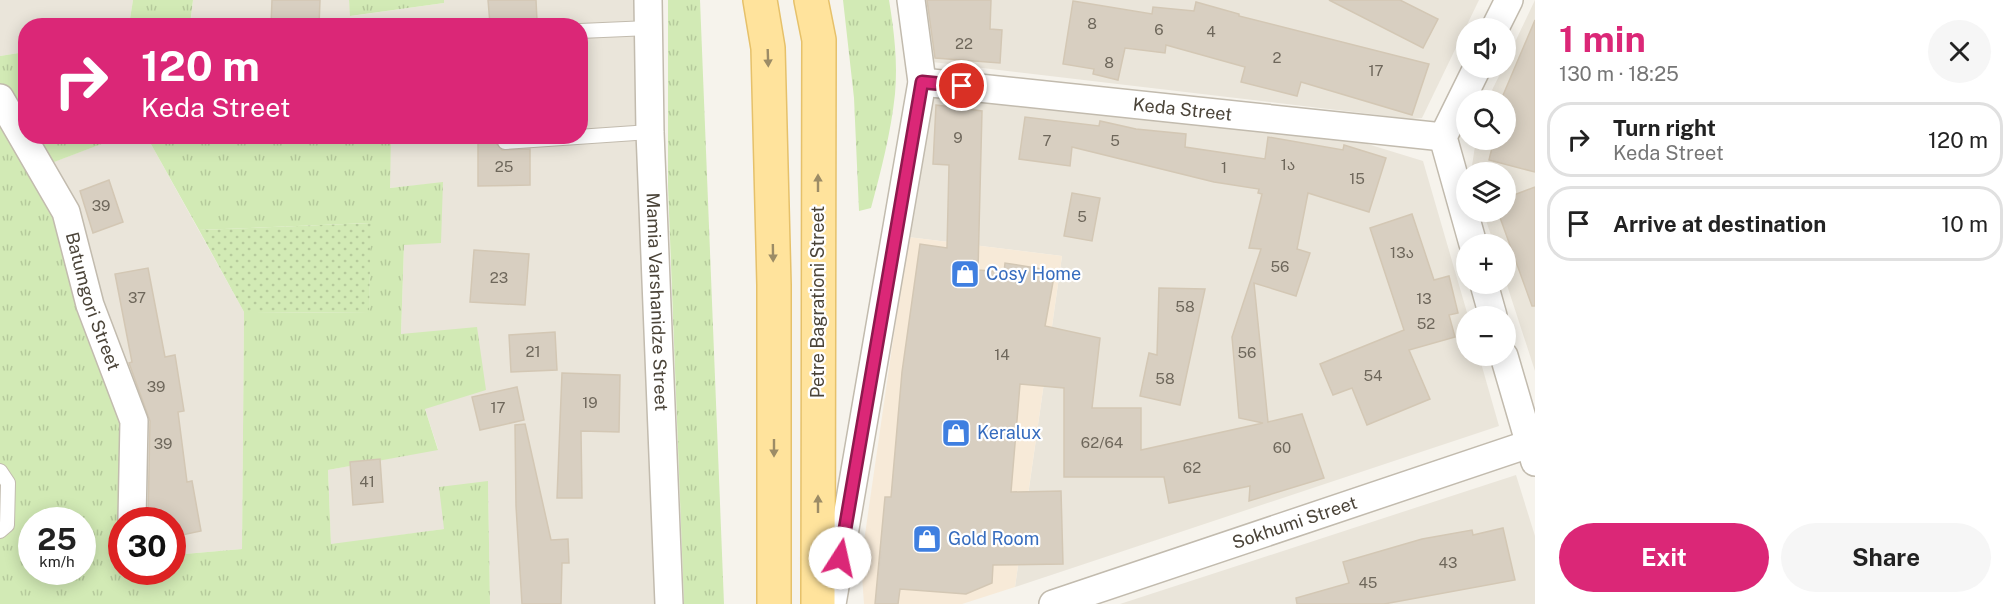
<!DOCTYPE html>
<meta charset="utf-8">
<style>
:root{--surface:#fff;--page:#f6f6f6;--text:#222;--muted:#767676;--line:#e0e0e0;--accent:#db2777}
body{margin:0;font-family:"Public Sans","Noto Sans Georgian",sans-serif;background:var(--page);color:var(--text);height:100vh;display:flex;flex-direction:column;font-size:22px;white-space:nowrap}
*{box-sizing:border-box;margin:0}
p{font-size:20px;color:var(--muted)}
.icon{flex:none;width:33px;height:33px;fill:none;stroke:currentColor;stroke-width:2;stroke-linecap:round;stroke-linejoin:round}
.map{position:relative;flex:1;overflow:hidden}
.panel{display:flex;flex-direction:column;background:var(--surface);width:480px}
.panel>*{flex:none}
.hud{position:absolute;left:18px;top:18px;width:570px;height:126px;border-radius:24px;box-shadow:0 3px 15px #0003;background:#db2777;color:#fff;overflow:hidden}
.buttons{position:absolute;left:1456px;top:18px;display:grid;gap:12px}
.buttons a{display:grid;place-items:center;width:60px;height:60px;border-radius:50%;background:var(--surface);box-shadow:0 3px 15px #0003;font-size:30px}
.speed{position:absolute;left:18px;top:507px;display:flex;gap:12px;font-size:30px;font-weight:700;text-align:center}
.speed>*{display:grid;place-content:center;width:78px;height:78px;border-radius:50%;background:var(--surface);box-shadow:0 3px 15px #0003;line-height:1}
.speed small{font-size:15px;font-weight:400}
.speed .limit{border:9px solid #d22;background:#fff;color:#111}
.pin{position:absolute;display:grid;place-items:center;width:51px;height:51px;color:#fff;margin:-26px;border:3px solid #fff;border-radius:50%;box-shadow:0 2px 6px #0007}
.me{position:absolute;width:66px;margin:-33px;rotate:10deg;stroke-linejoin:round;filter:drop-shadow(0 0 4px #0008)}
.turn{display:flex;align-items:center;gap:21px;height:126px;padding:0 24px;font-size:27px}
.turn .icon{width:78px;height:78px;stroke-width:2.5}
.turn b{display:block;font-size:42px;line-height:51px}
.round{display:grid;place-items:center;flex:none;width:63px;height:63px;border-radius:32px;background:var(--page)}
.summary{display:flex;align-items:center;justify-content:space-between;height:102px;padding:0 24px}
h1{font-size:36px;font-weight:700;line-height:45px;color:var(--accent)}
.action{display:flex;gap:12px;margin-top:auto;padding:12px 24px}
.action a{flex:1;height:69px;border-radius:36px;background:var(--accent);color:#fff;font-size:24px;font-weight:700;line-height:69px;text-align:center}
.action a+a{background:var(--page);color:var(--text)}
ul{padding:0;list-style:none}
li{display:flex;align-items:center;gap:18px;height:75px;margin:0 12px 9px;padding:0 12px;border:3px solid var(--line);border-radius:24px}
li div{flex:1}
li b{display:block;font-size:22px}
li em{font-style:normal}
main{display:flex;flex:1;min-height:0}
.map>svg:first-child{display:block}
.residential{fill:#eae5da}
.commercial{fill:#f7ead8}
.grass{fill:url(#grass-tufts);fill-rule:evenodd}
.garden{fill:url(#garden-dots)}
.building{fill:#d8cfc1;stroke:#d3c7b4;stroke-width:1.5}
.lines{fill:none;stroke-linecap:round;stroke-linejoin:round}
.service-casing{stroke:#c2bbae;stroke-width:16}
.minor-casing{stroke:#c2bbae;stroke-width:30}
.primary-casing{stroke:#e6c16a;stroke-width:36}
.service{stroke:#fff;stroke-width:14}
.minor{stroke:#fff;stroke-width:27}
.primary{stroke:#ffe39c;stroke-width:33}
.oneway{fill:#9c8c66}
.route-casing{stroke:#8e194d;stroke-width:15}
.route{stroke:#db2777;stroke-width:10}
.labels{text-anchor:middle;stroke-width:4.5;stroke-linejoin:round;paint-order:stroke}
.number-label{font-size:15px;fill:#6e675b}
.street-label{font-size:18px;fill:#4b4439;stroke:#fff}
.shop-label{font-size:18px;fill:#366cbe;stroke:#fff;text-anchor:start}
</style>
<main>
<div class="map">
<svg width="1535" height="604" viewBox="0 0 1535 604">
<defs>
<pattern id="grass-tufts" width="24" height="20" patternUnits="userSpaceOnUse" patternTransform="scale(1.5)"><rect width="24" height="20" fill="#d2eab5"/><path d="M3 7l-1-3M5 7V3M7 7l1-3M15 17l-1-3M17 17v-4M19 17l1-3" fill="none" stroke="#b6ca9c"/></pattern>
<pattern id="garden-dots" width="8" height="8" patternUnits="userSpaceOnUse" patternTransform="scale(1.5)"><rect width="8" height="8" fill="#d2eab5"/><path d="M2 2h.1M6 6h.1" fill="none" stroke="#b6ca9c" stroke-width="1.8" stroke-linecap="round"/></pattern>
</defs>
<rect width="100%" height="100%" fill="#f6f3ec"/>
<g class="residential">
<path d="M 0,0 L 133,0 L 129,25 L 26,26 L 25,52 L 0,56 Z"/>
<path d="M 193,0 L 349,0 L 351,16 L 444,3 L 444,0 L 648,0 L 669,604 L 490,604 L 488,482 L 444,529 L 331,545 L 328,470 L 438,449 L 401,335 L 404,244 L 443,183 L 389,188 L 391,137 L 580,136 L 580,26 L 190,26 Z"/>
<path d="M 916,0 L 1479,0 L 1422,118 L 1412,119 L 924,61 Z"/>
<path d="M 1535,0 L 1535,371 L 1506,282 L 1506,244 L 1494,244 L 1483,212 L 1506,212 L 1506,172 L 1471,172 L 1476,140 L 1506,140 L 1506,100 L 1487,100 L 1503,68 L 1506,68 L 1506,61 Z"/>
<path d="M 926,97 L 1181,118 L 1361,142 L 1423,161 L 1468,316 L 1467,356 L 1479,356 L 1499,426 L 1015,587 L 1062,256 L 908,237 Z"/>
<path d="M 120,137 L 147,137 L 244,312 L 242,549 L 173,555 L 172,520 L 132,520 L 40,167 Z"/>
<path d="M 1516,475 L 1535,536 L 1535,604 L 1120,604 Z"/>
</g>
<path class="commercial" d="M 908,237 L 1062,256 L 1015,587 L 962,604 L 864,604 L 861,562 Z"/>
<g class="grass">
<path d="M 133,0 L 193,0 L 190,25 L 129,25 Z"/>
<path d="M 349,0 L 444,0 L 444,3 L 350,16 Z"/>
<path d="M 668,0 L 700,0 L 724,604 L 684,604 L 668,186 Z"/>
<path d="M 843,0 L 889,0 C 894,30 898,63 895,94 C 891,132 881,171 871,208 L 859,211 L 854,98 Z"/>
<path d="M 25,52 L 26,136 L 120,137 L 41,167 L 134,421 L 122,520 L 122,572 L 172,572 L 173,555 L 242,549 L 244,312 L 369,313 L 370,223 L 199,230 L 147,137 L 391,137 L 390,188 L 443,182 L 441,243 L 404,245 L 401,334 L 477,327 L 486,390 L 425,409 L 438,450 L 328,470 L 331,544 L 444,529 L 439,487 L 488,481 L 490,604 L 0,604 L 0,56 ZM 32,520 L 82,520 L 82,572 L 32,572 Z"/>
</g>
<path class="garden" d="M 371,223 L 369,313 L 244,312 L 199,230 Z"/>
<g class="building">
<path d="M 272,0 L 320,0 L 319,26 L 271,26 Z"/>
<path d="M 488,0 L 536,0 L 537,21 L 490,24 Z"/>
<path d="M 927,0 L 991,0 L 990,29 L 1002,30 L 1000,63 L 935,58 Z"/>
<path d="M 1329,0 L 1400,0 L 1438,19 L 1423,48 Z"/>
<path d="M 1073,1 L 1152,14 L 1153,7 L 1194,11 L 1196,2 L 1239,14 L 1239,16 L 1429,64 L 1412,115 L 1301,82 L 1297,96 L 1241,82 L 1245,67 L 1166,45 L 1165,53 L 1125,48 L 1118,80 L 1093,74 L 1094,69 L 1063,64 Z"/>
<path d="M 1535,20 L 1535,172 L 1489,160 L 1494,140 L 1506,140 L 1506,100 L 1501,100 Z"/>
<path d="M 936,105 L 982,111 L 978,270 L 1004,272 L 1005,263 L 1055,271 L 1045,326 L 1100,338 L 1092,408 L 1141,408 L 1141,450 L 1263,423 L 1239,418 L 1232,337 L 1261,249 L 1249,248 L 1262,194 L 1258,193 L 1259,189 L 1214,182 L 1072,147 L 1070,166 L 1019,159 L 1025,117 L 1099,126 L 1100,121 L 1136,129 L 1186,134 L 1185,147 L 1265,159 L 1268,137 L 1343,150 L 1344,145 L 1386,158 L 1369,212 L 1308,193 L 1297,249 L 1310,253 L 1296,296 L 1254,283 L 1268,422 L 1302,414 L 1324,478 L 1249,501 L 1250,486 L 1169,503 L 1164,477 L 1064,477 L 1064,388 L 1020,384 L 1011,492 L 1061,491 L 1063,564 L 993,565 L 992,583 L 966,594 L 900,589 L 898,604 L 875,604 L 885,497 L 891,497 L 902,372 L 920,244 L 947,248 L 949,165 L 933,164 Z"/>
<path d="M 478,136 L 498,136 L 496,143 L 502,150 L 530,149 L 530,185 L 478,186 Z"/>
<path d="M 109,180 L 123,222 L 93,233 L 80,191 Z"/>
<path d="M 1535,187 L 1535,306 L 1532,306 L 1498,212 L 1506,212 L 1506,198 Z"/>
<path d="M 1072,193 L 1100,198 L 1092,241 L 1064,236 Z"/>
<path d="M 1412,214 L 1434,280 L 1449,276 L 1458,313 L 1449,315 L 1455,337 L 1409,350 L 1430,399 L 1367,425 L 1352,388 L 1333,395 L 1320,364 L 1404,330 L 1370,228 Z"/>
<path d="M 474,250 L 529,254 L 525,305 L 470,302 Z"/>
<path d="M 148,268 L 165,357 L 175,355 L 184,411 L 178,412 L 187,482 L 192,481 L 201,531 L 172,537 L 172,520 L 148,520 L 150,421 L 129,363 L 132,362 L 115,274 Z"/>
<path d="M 1159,288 L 1205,289 L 1180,405 L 1140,396 L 1149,353 L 1157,355 Z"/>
<path d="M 555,332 L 557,370 L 511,372 L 509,335 Z"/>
<path d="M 562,373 L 620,375 L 619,432 L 581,431 L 582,498 L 557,498 Z"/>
<path d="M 517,387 L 524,420 L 480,430 L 472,397 Z"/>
<path d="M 525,424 L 551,540 L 568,539 L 569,563 L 562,563 L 561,604 L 522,604 L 516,506 L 515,425 Z"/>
<path d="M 380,459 L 383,502 L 353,505 L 350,462 Z"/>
<path d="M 1503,528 L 1515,580 L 1384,604 L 1297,604 L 1296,598 L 1349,583 L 1343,562 L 1422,539 L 1472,530 L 1473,535 Z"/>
</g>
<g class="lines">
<g class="service-casing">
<g id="service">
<path d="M 580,31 L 649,28"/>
<path d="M 505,142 L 650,132"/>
<path d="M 0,471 L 8,483 L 7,525 L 0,531"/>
</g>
</g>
<g class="minor-casing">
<g id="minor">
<path id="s1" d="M 648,0 L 650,132 L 669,604"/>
<path d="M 1495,28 L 1509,0"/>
<path id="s2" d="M 922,82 L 1443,137"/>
<path id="s3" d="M 0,98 L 66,212 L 90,305 L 134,421 L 132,520"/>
<path d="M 1473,244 L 1443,137 L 1477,68"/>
<path d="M 1484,284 L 1493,316"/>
<path d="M 1504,356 L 1535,462"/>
<path d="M 832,604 L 922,82 L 911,0"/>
<path id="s4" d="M 1053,604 L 1535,442"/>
</g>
</g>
<g class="primary-casing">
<g id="primary">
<path d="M 760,0 L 768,48 L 774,285 L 774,604"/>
<path d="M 811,0 L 819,40 L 818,604"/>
</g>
</g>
<use href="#service" class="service"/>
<use href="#minor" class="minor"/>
<use href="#primary" class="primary"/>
</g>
<defs><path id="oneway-solid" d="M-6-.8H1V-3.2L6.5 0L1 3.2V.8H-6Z" transform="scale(1.5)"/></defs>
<g class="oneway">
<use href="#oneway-solid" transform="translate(768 58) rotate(88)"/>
<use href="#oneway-solid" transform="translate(818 183) rotate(-90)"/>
<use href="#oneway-solid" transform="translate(773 253) rotate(89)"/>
<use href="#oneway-solid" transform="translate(774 448) rotate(90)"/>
<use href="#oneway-solid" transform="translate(818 504) rotate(-90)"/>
</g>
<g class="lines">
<g class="route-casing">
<path id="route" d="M 840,558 L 922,82 L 962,86"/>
</g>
<use href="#route" class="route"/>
</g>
<defs>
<g id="shop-square" transform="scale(1.5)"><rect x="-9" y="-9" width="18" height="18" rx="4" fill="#3f7fe0" stroke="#fff"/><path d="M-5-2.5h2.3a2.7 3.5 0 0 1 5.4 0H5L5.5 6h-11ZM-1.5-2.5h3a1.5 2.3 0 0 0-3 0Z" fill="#fff"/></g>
</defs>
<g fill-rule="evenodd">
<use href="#shop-square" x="965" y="274"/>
<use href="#shop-square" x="956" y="433"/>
<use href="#shop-square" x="927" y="539"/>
</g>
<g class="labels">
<g class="number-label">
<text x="1092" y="29">8</text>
<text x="1159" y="35">6</text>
<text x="1211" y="37">4</text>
<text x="964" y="49">22</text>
<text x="1277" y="63">2</text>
<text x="1109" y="68">8</text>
<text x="1376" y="76">17</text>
<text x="958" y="143">9</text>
<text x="1047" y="146">7</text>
<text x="1115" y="146">5</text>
<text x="1288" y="170">1ა</text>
<text x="504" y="172">25</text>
<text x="1224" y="173">1</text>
<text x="1357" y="184">15</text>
<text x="101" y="211">39</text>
<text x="1082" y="222">5</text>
<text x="1402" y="258">13ა</text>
<text x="1280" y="272">56</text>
<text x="499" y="283">23</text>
<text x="137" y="303">37</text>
<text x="1424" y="304">13</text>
<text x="1185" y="312">58</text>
<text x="1426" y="329">52</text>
<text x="533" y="357">21</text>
<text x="1247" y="358">56</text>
<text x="1002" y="360">14</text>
<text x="1373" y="381">54</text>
<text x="1165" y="384">58</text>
<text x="156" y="392">39</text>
<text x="590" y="408">19</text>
<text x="498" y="413">17</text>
<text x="1102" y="448">62/64</text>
<text x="163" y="449">39</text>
<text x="1282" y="453">60</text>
<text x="1192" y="473">62</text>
<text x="367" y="487">41</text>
<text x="1448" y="568">43</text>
<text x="1368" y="588">45</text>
</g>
<g class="street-label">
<text dy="6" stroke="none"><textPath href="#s2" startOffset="262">Keda Street</textPath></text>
<text dy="6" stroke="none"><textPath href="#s3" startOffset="225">Batumgori Street</textPath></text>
<text dy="6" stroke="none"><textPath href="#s1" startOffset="302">Mamia Varshanidze Street</textPath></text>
<text transform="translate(818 302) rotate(-90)" y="6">Petre Bagrationi Street</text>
<text dy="6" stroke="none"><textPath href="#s4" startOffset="255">Sokhumi Street</textPath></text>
</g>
<g class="shop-label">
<text x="986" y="280">Cosy Home</text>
<text x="977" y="439">Keralux</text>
<text x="948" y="545">Gold Room</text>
</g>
</g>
</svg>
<div class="buttons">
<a><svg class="icon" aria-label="sound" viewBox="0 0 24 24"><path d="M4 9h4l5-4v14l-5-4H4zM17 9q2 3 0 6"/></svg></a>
<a><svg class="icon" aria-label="search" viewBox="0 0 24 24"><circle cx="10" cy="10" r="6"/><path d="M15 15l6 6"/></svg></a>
<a><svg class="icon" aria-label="layers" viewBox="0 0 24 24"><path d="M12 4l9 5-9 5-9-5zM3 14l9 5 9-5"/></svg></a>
<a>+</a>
<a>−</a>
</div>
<div class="speed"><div>25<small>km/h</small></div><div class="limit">30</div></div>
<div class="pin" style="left:962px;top:86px;background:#d93025"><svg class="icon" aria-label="arrive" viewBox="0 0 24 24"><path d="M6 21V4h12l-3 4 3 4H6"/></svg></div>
<svg class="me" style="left:840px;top:558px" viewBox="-20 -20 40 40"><circle r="19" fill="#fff"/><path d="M0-13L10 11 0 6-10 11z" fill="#db2777"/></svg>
<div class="hud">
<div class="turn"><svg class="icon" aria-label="right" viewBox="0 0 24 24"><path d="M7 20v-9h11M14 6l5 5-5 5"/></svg><div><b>120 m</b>Keda Street</div></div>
</div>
</div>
<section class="panel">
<div class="summary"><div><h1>1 min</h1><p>130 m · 18:25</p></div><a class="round"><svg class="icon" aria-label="close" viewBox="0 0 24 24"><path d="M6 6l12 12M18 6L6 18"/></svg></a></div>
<ul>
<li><svg class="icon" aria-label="right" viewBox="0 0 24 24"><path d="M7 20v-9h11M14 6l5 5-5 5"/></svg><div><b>Turn right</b><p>Keda Street</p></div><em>120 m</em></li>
<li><svg class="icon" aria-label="arrive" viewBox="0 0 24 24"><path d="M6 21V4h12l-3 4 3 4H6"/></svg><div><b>Arrive at destination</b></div><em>10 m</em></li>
</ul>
<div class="action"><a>Exit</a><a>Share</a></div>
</section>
</main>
